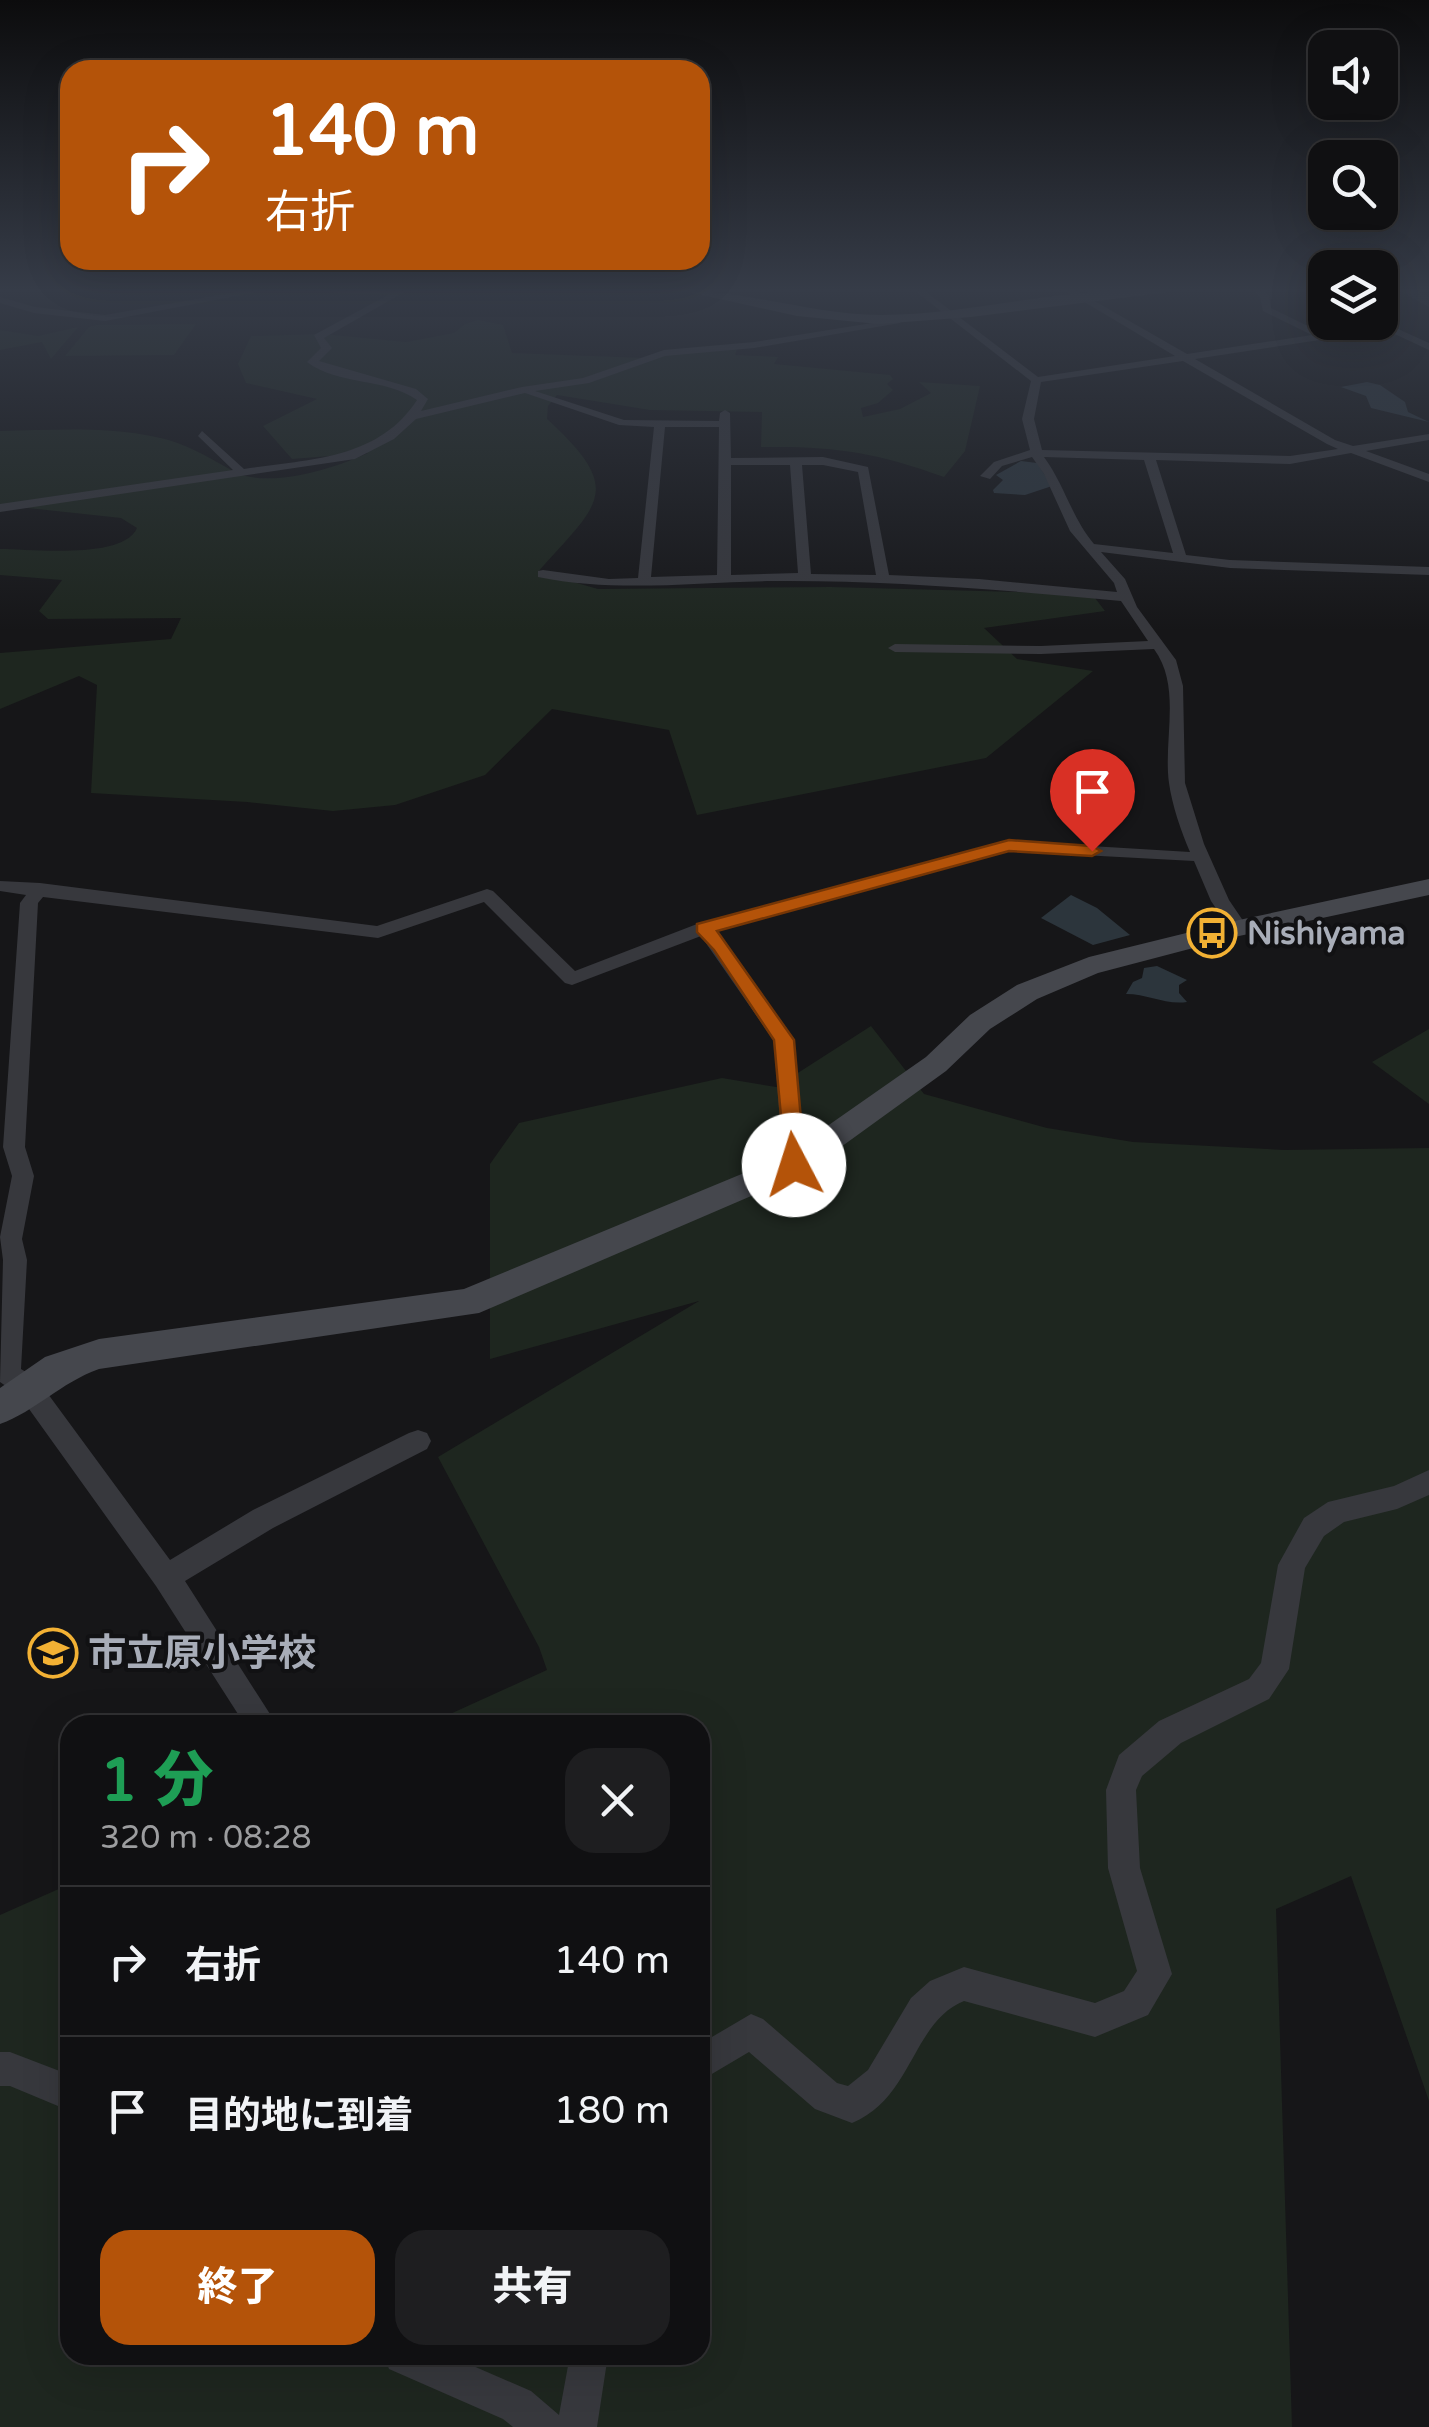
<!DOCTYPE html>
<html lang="ja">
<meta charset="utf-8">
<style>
:root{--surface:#101012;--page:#1e1e20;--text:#f1f3f6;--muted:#9c9d9f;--line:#303032;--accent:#b45309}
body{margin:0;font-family:"Varela Round","Noto Sans JP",sans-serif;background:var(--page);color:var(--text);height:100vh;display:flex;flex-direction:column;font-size:38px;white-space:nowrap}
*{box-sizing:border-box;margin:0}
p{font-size:32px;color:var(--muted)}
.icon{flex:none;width:55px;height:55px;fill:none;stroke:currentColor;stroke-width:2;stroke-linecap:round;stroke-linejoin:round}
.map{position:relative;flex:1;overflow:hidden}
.details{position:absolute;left:60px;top:1715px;width:650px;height:650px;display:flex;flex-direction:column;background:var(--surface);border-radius:30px;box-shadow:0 10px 40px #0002,0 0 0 2px var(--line)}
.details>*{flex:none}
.top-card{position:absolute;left:60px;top:60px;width:650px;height:210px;border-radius:30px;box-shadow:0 10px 40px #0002,0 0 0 2px var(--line);background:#b45309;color:#fff;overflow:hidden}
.tools{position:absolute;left:1308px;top:30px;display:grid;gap:20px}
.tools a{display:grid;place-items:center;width:90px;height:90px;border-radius:20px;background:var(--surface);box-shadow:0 10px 40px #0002,0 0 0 2px var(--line);font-size:50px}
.pin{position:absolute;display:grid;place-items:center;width:85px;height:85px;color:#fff;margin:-102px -42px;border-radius:50% 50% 50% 0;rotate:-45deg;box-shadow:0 0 10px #0007}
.pin .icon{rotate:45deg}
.me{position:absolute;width:110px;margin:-55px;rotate:355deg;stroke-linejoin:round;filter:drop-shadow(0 0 8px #0008)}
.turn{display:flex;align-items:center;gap:35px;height:210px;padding:0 40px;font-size:45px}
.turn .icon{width:130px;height:130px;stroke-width:2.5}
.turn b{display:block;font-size:70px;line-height:85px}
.round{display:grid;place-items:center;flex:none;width:105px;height:105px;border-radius:30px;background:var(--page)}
.headline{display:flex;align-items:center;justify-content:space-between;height:170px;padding:0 40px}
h1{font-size:60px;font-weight:800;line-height:75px;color:#1e9e55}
.button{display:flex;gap:20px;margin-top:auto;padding:20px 40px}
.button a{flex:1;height:115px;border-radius:30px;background:var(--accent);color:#fff;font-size:40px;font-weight:800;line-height:115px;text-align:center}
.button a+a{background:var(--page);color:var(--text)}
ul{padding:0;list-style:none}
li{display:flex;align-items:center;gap:30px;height:150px;padding:0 40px;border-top:2px solid var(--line)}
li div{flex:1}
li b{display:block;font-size:38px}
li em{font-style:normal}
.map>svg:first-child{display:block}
.green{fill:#1e261f}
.water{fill:#2c353c}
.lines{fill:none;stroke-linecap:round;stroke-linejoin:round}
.river{fill:#2c353c;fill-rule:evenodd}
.street{fill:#37383d;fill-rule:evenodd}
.secondary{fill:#45474d;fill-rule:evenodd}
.route{fill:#b45309;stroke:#753606;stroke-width:2.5}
.labels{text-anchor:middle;stroke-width:8;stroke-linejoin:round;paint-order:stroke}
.poi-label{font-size:32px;font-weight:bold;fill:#a8adb8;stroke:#111113;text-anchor:start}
.near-poi-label{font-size:38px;font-weight:bold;fill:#a8adb8;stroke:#111113;text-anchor:start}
</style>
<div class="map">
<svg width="1429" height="2427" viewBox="0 0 1429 2427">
<rect width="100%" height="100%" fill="#161618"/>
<g class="green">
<path d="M 478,320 L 503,325 L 512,353 L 645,358 L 738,346 L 735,355 L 778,357 L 774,364 L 890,375 L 893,379 L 887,384 L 893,390 L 878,403 L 861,408 L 863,417 L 900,409 L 931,393 L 919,382 L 980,386 L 965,451 L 944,477 C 875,452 834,446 761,447 L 762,412 L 650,410 L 557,395 L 548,406 L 547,419 C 626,491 599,503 538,572 L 598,589 L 831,587 L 1092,594 L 1105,611 L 984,628 L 1017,659 L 1093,671 L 986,758 L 697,815 L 669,730 L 552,709 L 485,775 L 395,805 L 333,811 L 247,802 L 91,793 L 97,685 L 79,676 L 0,709 L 0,653 L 171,639 L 181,618 L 48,619 L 39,611 L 62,580 L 0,575 L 0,549 C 31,549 123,560 137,528 L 121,518 L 0,505 L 0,431 C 51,430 106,426 156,437 C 186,443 206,456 233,471 C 267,490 336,468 368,453 L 292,459 L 263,426 L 317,399 L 246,383 L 238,364 L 251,336 L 323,334 L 406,342 L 454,333 L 465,324 Z"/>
<path d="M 196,324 L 174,355 L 65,356 L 89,327 L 96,325 Z"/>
<path d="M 78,327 L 51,359 L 42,342 L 0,350 L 0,330 L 38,336 Z"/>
<path d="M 871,1026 L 924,1094 L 1047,1128 L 1133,1142 L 1284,1150 L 1429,1148 L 1429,2101 L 1351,1876 L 1276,1909 L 1292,2427 L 0,2427 L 0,1915 L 70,1884 L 70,2355 L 700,2355 L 700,1725 L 426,1725 L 547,1670 L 539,1647 L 438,1457 L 699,1301 L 490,1359 L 490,1164 L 519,1123 L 722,1078 L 776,1087 Z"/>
<path d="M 1429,1029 L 1429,1104 L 1372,1062 Z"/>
</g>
<g class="water">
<path d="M 1367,382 L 1380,385 L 1405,402 L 1408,412 L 1429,422 L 1371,408 L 1366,396 L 1341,387 Z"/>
<path d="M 1021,461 L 1037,463 L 1052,486 L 1025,495 L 994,493 L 993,490 L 1003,480 L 996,475 Z"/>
<path d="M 1071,895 L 1097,908 L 1130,935 L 1093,945 L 1041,918 Z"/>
<path d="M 1157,966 L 1187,980 L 1179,985 L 1179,993 L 1187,1002 C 1165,1005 1148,994 1126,994 L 1133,982 L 1142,978 L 1144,968 Z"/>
</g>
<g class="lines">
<path class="river" d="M 1400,291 L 1418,291 L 1429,297 L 1429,307 Z"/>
<g class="street">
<path d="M 242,291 L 263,291 L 105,321 L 34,313 L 0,303 L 0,297 L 35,307 L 105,315 Z"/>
<path d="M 301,291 L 406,291 L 324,338 L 332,348 L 319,361 L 416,389 L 428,399 L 421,411 L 522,387 L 583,378 L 664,350 L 754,342 L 903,318 L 900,323 L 754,348 L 665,356 L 589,383 L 535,391 L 624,420 L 719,421 L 720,413 L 725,410 L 730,413 L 731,458 L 823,457 L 868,467 L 889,575 L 979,579 L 1117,592 L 1114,583 L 1070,531 L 1044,474 L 1032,457 L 1002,466 L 990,479 L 980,476 L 994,462 L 1030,450 L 1022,419 L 1031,381 L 915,291 L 925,291 L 1038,377 L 1175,356 L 1066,291 L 1077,291 L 1187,354 L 1312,335 L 1263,311 L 1260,297 L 1253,291 L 1263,291 L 1269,296 L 1271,308 L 1324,334 L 1387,324 L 1429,343 L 1429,350 L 1386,330 L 1195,359 L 1335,440 L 1353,446 L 1429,434 L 1429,440 L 1366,451 L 1429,474 L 1429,482 L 1351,453 L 1290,464 L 1156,460 L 1186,555 L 1230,560 L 1429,567 L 1429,575 L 1230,568 L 1101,552 L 1125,579 L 1137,607 L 1176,660 L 1183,686 L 1185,783 L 1204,844 L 1229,900 L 1248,928 L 1239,934 L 1232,932 L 1211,901 L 1194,861 L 1009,851 L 717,930 L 794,1040 L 805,1165 L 794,1173 L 783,1165 L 774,1041 L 701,936 L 572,985 L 565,983 L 484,902 L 378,938 L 43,897 L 38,903 L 25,1147 L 34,1176 L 22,1239 L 27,1260 L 21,1369 L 37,1379 L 170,1560 L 253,1510 L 409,1433 L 418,1430 L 427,1433 L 431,1441 L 427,1449 L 273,1528 L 185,1581 L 277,1725 L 245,1725 L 156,1586 L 19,1395 L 0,1382 L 3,1260 L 0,1237 L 12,1176 L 3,1147 L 20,903 L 26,895 L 0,891 L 0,881 L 40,883 L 377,926 L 487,889 L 493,891 L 575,971 L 697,924 L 1009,841 L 1190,852 C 1181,831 1172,805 1169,783 C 1163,739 1182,687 1154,649 L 1041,654 L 895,652 L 888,648 L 895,644 L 1041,646 L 1148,641 L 1121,601 C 1005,590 886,580 773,581 C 694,582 617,593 538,577 L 538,571 L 543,570 L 609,579 L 638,578 L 654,427 L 619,425 L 525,393 L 416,419 L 394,439 L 355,459 L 0,512 L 0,504 L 233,470 L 198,436 L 202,431 L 244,469 C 309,459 378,460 417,400 C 384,377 339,386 307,362 L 321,348 L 314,335 L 388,295 ZM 1183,361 L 1327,444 L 1338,449 L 1290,456 L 1042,450 L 1034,419 L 1041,382 ZM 665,427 L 719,427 L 717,575 L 651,577 ZM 1044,457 L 1144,460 L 1173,553 L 1094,544 C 1072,518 1064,484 1044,457 ZM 731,465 L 790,465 L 798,573 L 731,575 ZM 802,465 L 823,465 L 858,472 L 876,575 L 811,574 Z"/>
<path d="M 1429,1470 L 1429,1495 L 1397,1509 L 1344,1522 L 1324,1536 L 1305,1568 L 1289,1669 L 1269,1699 L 1181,1743 L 1142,1776 L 1136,1790 L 1140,1868 L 1172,1974 L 1148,2015 L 1095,2037 L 964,2001 C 912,2022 913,2098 852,2123 L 815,2109 L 749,2052 L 700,2081 L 700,2044 L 751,2014 L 763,2019 L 837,2083 L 848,2086 L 868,2070 L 911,1998 L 930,1981 L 964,1967 L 1095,2003 L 1124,1991 L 1137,1971 L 1108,1868 L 1106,1790 L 1119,1755 L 1159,1721 L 1249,1679 L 1261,1663 L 1278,1565 L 1304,1518 L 1328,1502 L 1394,1486 Z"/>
<path d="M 0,2052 L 10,2052 L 70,2075 L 70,2111 L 10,2086 L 0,2086 Z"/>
<path d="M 384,2355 L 448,2355 L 531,2391 L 559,2415 L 570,2355 L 608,2355 L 597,2427 L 513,2427 L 503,2419 L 389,2369 Z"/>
</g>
<g class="secondary">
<path d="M 684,291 C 750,291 814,315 881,315 C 957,315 1032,295 1108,291 C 1131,290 1154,291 1177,291 L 971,317 L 878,324 L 797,316 Z"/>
<path d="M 1429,879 L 1429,895 L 1239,936 L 1098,973 L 1037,999 L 990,1029 L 946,1071 L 805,1173 L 479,1313 L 99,1369 C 60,1383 36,1411 0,1424 L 0,1388 L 45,1357 L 99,1339 L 464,1289 L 783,1157 L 926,1057 L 970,1015 L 1017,985 L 1089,957 L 1239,920 Z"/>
</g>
</g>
<linearGradient id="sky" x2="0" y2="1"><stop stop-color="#0c0c0d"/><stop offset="0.46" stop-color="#363c48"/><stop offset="1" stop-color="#363c48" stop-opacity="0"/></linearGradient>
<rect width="1429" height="631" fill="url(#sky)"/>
<path class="route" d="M 1009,840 L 1092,846 L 1101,851 L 1092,856 L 1009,851 L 717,931 L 794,1040 L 805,1165 L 802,1171 L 786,1171 L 774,1040 L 714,950 L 697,932 L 697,924 Z"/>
<defs>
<g id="bus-ring" transform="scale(2.5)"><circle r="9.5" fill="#111113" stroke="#f2b134" stroke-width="1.5"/><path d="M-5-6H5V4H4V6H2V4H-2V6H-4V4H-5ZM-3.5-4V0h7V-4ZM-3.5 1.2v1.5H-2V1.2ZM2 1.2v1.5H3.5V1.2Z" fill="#f2b134"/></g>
<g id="school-ring" transform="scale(2.5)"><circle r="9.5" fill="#111113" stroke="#f2b134" stroke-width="1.5"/><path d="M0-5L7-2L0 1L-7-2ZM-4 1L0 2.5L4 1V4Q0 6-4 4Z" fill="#f2b134"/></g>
</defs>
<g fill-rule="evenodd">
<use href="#bus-ring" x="1212" y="933"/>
<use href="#school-ring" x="53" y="1653"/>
</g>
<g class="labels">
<g class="poi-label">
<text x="1247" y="944">Nishiyama</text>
</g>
<g class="near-poi-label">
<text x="88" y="1666">市立原小学校</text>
</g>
</g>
</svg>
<div class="tools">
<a><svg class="icon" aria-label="sound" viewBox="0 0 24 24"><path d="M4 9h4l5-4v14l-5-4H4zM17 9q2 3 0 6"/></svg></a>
<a><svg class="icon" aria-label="search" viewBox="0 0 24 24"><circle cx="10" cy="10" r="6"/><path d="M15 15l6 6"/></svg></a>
<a><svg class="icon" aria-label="layers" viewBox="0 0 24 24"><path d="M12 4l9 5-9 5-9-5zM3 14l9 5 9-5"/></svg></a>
</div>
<div class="pin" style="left:1092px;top:851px;background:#d93025"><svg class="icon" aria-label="arrive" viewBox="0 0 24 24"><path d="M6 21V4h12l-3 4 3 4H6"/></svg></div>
<svg class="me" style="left:794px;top:1165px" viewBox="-20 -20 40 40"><circle r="19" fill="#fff"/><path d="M0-13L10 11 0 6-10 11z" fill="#b45309"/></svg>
<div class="top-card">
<div class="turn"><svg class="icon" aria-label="right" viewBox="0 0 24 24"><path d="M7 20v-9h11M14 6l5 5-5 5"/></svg><div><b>140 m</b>右折</div></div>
</div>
<section class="details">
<div class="headline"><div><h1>1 分</h1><p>320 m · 08:28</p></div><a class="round"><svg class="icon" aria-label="close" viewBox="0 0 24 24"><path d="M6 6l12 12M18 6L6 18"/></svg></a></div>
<ul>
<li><svg class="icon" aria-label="right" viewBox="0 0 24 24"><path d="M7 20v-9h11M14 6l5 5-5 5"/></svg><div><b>右折</b></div><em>140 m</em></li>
<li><svg class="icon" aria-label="arrive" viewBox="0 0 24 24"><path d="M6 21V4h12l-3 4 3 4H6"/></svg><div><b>目的地に到着</b></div><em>180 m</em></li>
</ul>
<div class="button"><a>終了</a><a>共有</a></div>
</section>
</div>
